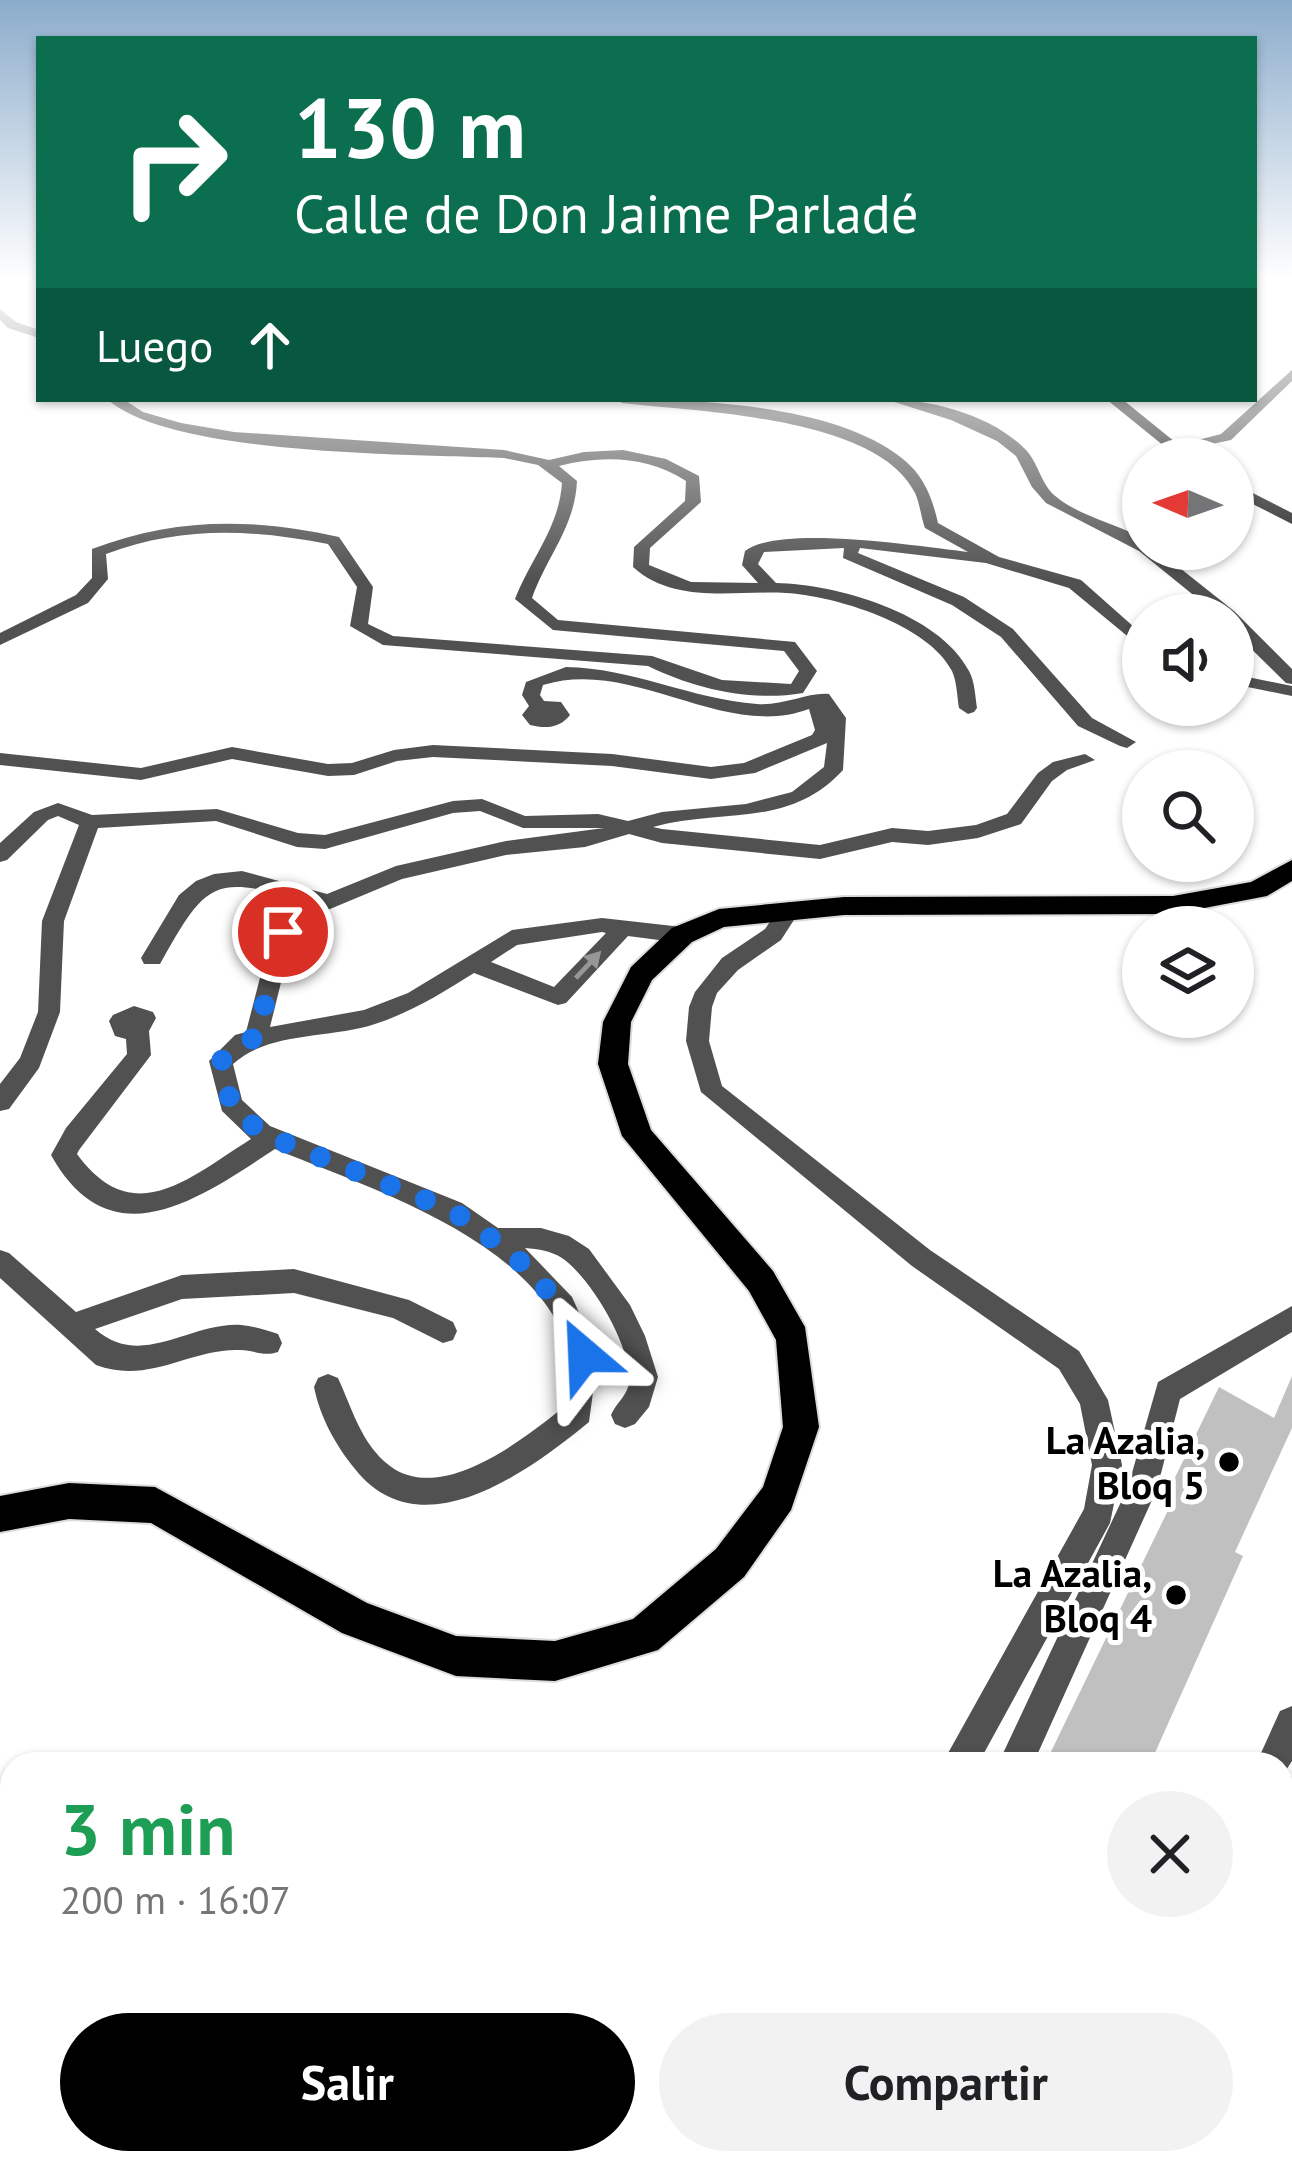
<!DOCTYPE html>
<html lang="es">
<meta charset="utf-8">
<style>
:root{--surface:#fff;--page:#f2f2f2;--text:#202124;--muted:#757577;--accent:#000}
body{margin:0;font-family:"PT Sans",sans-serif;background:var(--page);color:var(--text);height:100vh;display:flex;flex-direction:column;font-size:45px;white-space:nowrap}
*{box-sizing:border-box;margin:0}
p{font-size:39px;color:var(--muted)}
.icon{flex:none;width:66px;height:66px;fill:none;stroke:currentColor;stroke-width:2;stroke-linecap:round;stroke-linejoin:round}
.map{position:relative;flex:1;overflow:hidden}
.side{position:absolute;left:0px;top:1752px;width:1293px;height:423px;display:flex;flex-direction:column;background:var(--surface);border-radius:36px 36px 0 0;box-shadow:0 3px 9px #0004}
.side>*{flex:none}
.hud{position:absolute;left:36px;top:36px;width:1221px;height:366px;border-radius:0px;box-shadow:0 3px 9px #0004;background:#0b6e4f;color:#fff;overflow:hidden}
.needle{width:78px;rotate:272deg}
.controls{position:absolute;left:1122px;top:438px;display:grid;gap:24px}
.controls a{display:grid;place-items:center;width:132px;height:132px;border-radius:50%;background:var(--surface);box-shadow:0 3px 9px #0004;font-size:60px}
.pin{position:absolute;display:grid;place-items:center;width:102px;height:102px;color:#fff;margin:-51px;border:6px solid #fff;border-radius:50%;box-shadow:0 3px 12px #0007}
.me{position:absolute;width:132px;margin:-66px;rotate:334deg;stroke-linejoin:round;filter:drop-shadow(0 0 9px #0008)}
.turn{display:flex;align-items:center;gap:42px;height:252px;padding:0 60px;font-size:54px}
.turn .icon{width:156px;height:156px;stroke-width:2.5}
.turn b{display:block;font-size:84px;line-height:102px}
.then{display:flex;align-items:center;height:114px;padding:0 60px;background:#0003;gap:24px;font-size:45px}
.round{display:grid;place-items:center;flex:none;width:126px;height:126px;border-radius:63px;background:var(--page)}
.overview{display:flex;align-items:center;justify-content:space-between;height:204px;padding:0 60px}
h1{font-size:72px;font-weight:700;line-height:90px;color:#1e9e55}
.action{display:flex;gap:24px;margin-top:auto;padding:24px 60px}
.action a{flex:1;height:138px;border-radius:72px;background:var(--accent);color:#fff;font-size:48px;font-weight:700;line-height:138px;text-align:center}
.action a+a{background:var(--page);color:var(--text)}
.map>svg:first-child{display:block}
.building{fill:#c0c0c0}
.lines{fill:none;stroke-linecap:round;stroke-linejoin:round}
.primary-casing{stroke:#dbdbdb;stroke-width:4}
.street{fill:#515151;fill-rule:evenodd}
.secondary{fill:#1e1e1e;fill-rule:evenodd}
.primary{fill:#000;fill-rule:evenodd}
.oneway{fill:#979797}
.route{stroke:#1a73e8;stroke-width:21;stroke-dasharray:0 37.8}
.poi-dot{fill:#000;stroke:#fff;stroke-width:4.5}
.labels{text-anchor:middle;stroke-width:10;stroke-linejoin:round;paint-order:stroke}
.near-poi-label{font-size:39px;font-weight:bold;fill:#000;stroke:#fff;text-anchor:end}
</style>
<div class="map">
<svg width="1292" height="2173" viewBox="0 0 1292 2173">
<rect width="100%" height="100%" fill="#fff"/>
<path class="building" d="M 1292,1376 L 1292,1428 L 1235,1552 L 1243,1556 L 1150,1764 L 1045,1764 L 1173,1500 L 1166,1496 L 1219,1387 L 1274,1418 Z"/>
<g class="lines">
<g class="primary-casing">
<path id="primary" d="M 1292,860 L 1292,881 L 1267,896 L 1173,914 L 844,915 L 724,927 L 692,942 L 652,980 L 631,1022 L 628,1064 L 651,1130 L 773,1271 L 805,1327 L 819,1427 L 791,1510 L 744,1577 L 658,1650 L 555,1681 L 456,1676 L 342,1633 L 151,1523 L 69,1519 L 0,1532 L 0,1496 L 69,1483 L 155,1487 L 367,1603 L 456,1636 L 555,1641 L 633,1619 L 716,1549 L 763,1487 L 783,1427 L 776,1340 L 749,1291 L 622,1136 L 598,1064 L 603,1022 L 631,967 L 672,928 L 719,909 L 844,897 L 1173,896 L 1251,882 Z"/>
</g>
<g class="street">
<path d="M 0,309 L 16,322 L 39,330 L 39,338 L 8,328 L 0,320 Z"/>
<path d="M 1292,370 L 1292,381 L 1231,440 L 1174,452 L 1167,448 L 1221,434 Z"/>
<path d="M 107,399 L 123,399 L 143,412 L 181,423 L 234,432 L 504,450 L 549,460 L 584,452 L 623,450 L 666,459 L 699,476 L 701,502 L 650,548 L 649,565 L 691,582 L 758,583 L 742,565 L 745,551 C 780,524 922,547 968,552 L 925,528 C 921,517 920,504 915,493 C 877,416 697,412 622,403 L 615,399 C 698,399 837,405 903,459 C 924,476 932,497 938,523 L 999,557 L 1081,580 L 1143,635 L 1143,649 L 1069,588 L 986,563 L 860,548 L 858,553 L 964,597 L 1013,629 L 1092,718 L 1136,742 L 1127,748 L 1120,746 L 1078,726 L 1001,637 L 952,605 L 843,558 L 844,548 L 764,552 L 758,564 L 776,583 C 836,584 939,613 969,671 C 975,682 975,696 977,708 L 974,712 L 968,714 L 959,708 C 957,696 957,682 952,671 C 928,624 835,596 786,593 C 735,590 675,605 633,567 L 634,547 L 685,501 L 686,481 C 647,456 603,455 559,466 L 577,481 C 575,527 547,556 532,598 L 558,620 L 795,642 L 817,671 L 803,693 C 751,702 695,689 648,666 L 383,645 L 350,626 L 357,587 L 328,544 C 250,529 181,526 106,554 L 108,579 L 88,603 L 0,645 L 0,633 L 76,595 L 92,578 L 92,549 C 175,517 253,518 339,537 L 373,587 L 368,624 L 393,636 L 652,656 L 722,680 L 791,684 L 799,671 L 784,651 L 553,630 L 515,599 C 531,558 559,528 562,483 L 538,465 L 504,458 C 414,454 170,456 107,399 Z"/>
<path d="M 885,399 C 930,399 991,415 1024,448 C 1038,461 1040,482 1054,495 C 1077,515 1111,522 1138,536 L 1143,540 L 1143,549 L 1156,549 L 1234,611 L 1292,669 L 1292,684 L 1286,683 L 1233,631 L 1233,615 L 1218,615 L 1139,551 L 1046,503 L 1032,487 L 1016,456 L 997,441 L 951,420 Z"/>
<path d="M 566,667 C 632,668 691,699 757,704 C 784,706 808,692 829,694 L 846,718 L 843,770 C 789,829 721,808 653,827 L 662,829 L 820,845 L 892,828 L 928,831 L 976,825 L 1007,814 L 1038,773 L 1053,762 L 1085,754 L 1095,760 L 1067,770 L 1052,781 L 1021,824 L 978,838 L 928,845 L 892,842 L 820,859 L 662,843 L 629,834 L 585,847 L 506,855 L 402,879 L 318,914 L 293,934 L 270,1027 L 364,1010 L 408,993 L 512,930 L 602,918 L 682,927 L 693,935 L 682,943 L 628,936 L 566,1003 L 558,1005 L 474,973 C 442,993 412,1012 375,1024 C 330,1039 269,1031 233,1064 L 242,1100 L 270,1126 L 462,1203 L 498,1228 L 541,1228 L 569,1236 L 589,1249 L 630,1305 L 645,1336 L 658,1377 L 649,1407 L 635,1424 L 625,1428 L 615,1424 L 611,1415 C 616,1403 628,1395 629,1382 C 632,1347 591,1278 562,1258 C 551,1251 539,1249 525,1248 L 572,1297 L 598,1355 L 589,1422 C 529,1471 421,1552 355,1469 C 336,1446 320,1417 314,1387 L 318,1378 L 328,1374 L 338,1378 C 352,1408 361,1444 390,1466 C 442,1505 525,1438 565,1406 C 567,1390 573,1367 569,1352 C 539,1241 369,1188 275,1149 C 200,1198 111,1263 51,1155 L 66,1128 L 127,1054 L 126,1039 L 115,1036 L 109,1021 L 113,1015 L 134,1006 L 153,1012 L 156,1018 L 149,1031 L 151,1055 L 79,1150 L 77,1154 C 133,1231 189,1178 251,1139 L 222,1111 L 209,1061 L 235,1035 L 246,1032 L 272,931 L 307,902 C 213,874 207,880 160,964 L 144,964 L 141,958 L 179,895 L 196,881 L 214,874 L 242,871 L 327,894 L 396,866 L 506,841 L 604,828 L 523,828 L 480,811 L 453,813 L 325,849 L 297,847 L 216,821 L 98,828 L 64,921 L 60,1012 L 39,1068 L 9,1109 L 0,1111 L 0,1084 L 20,1058 L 38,1012 L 42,921 L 79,825 L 58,816 L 48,820 L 7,860 L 0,862 L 0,843 L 34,812 L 58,803 L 92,815 L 217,809 L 298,833 L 325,835 L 453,801 L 482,799 L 525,816 L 598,814 L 628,821 L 662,812 L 746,804 L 792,792 L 824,767 L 827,743 L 755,773 L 711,779 L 612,766 L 433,757 L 397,761 L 354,775 L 328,776 L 232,759 L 141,780 L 0,765 L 0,753 L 141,768 L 232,747 L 328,764 L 352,763 L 394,750 L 433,745 L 612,754 L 711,767 L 744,763 L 812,735 L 815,730 L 809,709 C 724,741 633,657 543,685 L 540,695 L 544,701 L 561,702 L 570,715 C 560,728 546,729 530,725 L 522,715 L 529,706 L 522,695 L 526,682 ZM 602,932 L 606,933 L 554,987 L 491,962 L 517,945 Z"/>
<path d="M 1233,674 L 1292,686 L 1292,696 L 1233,684 Z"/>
<path d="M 790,902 L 801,909 L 781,940 L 738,970 L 717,993 L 712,1007 L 709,1041 L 722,1086 L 930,1250 L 1079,1351 L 1108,1400 L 1122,1465 L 1110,1523 L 978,1764 L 942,1764 L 1084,1509 L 1092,1465 L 1080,1404 L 1059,1369 L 912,1266 L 701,1092 L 686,1041 L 689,1007 L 695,992 L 722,958 L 765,929 L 782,904 Z"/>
<path d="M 0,1250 L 9,1253 L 76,1312 L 182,1275 L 294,1269 L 409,1300 L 453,1322 L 457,1331 L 453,1340 L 443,1343 L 393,1318 L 294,1293 L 182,1299 L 95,1329 C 142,1370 189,1322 241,1325 C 253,1326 266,1330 278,1334 L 282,1343 L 278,1352 C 263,1357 254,1350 240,1350 C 190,1348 149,1385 96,1365 L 0,1278 Z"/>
<path d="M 1292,1306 L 1292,1332 L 1180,1399 L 1157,1489 L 1033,1764 L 998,1764 L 1128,1487 L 1158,1382 Z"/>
<path d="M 1292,1706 L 1292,1761 L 1281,1778 L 1281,1764 L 1256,1764 L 1280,1711 Z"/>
<path d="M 0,1973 L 12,1976 L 12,2014 L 0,2011 Z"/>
<path d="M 431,2163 L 471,2163 L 468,2173 L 428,2173 Z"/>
<path d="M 595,2163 L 672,2163 L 676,2173 L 599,2173 Z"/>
<path d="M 826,2163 L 869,2163 L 865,2173 L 822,2173 Z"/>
<path d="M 915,2163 L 955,2163 L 954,2173 L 914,2173 Z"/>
<path d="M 1208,2163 L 1248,2163 L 1251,2173 L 1211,2173 Z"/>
</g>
<g class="secondary">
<path d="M 1106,399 L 1122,399 L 1196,459 L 1180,459 Z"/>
<path d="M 1233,483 L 1292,513 L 1292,524 L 1233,494 Z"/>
</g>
<use href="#primary" class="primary"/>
</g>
<defs><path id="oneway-solid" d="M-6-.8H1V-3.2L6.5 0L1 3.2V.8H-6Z" transform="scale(3)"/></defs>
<use class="oneway" href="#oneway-solid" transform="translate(588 965) rotate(-47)"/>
<linearGradient id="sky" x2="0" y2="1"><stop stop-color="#8baccb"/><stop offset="0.48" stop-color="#fff"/><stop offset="1" stop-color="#fff" stop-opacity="0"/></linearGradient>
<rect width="1292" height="580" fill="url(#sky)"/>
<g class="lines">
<path class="route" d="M 283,932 L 256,1038 L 243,1041 L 221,1061 L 231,1104 L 261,1133 L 453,1211 C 518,1257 552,1280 584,1355"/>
</g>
<g class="poi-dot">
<circle cx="1229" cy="1462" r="12"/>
<circle cx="1176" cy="1595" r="12"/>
</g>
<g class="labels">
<g class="near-poi-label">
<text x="1205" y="1454">La Azalia,<tspan x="1205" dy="45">Bloq 5</tspan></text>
<text x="1152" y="1587">La Azalia,<tspan x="1152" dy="45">Bloq 4</tspan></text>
</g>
</g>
</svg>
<div class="controls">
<a><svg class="needle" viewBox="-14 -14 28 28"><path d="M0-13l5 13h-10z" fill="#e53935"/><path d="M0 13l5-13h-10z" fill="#757577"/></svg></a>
<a><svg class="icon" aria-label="sound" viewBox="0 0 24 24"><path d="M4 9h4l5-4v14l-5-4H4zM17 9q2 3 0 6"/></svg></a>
<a><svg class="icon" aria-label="search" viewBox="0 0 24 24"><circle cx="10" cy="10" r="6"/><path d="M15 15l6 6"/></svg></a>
<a><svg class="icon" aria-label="layers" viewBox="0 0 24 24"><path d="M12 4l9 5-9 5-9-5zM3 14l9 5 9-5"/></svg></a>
</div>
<div class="pin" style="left:283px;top:932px;background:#d93025"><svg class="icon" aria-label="arrive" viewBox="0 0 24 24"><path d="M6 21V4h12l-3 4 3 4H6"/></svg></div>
<svg class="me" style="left:584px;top:1355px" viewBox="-20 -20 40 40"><path d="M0-17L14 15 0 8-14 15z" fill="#1a73e8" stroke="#fff" stroke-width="4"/></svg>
<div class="hud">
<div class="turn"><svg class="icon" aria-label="right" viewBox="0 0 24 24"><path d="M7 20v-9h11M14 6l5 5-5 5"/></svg><div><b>130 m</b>Calle de Don Jaime Parladé</div></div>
<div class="then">Luego<svg class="icon" aria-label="ahead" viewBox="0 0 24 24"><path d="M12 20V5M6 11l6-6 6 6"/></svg></div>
</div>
<section class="side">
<div class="overview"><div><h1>3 min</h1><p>200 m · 16:07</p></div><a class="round"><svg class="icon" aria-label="close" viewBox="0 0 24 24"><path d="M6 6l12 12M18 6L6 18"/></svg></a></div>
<div class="action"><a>Salir</a><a>Compartir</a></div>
</section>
</div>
